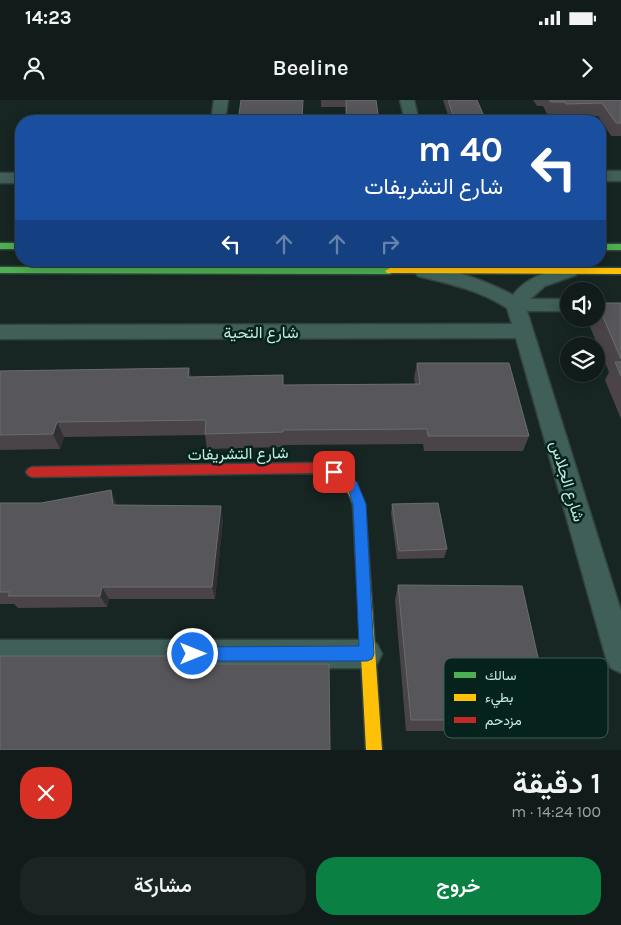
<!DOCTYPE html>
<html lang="ar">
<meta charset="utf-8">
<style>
:root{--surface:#111c1a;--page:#1a2523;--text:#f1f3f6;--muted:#9ca1a2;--line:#303a39;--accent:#0b8043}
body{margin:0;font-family:Karla,Vazirmatn,sans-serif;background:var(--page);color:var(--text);direction:rtl;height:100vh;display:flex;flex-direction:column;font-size:19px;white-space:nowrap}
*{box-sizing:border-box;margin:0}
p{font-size:16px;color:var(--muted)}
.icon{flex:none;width:28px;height:28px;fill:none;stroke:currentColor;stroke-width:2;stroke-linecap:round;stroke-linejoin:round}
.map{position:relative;height:650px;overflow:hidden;direction:ltr}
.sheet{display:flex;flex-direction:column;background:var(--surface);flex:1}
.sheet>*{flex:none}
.guide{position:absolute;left:15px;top:15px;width:591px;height:152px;border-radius:20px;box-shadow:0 2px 12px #0003,0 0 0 1px var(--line);direction:rtl;background:#1a4fa0;color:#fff;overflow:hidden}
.controls{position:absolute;left:560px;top:182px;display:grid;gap:10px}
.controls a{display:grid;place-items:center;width:45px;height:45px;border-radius:50%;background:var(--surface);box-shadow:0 2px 12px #0003,0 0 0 1px var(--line);font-size:25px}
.pin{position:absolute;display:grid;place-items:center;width:42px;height:42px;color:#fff;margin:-21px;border-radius:10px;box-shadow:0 2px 8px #0006}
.me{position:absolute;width:55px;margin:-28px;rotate:90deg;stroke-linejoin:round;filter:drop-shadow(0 0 4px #0008)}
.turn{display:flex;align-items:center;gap:18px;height:105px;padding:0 20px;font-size:22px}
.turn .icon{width:65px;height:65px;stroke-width:2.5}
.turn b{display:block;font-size:35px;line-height:42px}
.lanes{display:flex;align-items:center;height:48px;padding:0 20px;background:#0003;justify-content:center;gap:25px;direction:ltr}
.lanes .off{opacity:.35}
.round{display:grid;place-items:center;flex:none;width:52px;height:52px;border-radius:20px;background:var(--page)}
.summary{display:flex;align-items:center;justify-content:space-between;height:85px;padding:0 20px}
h1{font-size:30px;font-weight:600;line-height:38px}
.button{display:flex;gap:10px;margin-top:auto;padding:10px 20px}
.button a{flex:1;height:58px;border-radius:20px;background:var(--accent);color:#fff;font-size:20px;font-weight:600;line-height:58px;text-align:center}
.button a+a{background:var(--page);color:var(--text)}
.status{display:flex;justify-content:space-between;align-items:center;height:35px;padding:0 25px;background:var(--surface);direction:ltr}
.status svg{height:14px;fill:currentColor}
header{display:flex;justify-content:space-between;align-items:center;height:65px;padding:0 20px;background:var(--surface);font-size:22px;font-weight:600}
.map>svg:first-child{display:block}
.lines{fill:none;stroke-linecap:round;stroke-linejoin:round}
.street-casing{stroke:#32433e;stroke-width:3}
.fast-casing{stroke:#32433e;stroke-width:3}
.slow-casing{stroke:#32433e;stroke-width:3}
.jam-casing{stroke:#32433e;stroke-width:3}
.street{fill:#3f5f58;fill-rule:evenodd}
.fast{fill:#4caf50;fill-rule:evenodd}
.slow{fill:#ffc107;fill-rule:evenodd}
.jam{fill:#c62828;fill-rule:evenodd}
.wall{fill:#4a4449}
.shaded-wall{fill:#303033}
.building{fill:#57565a;stroke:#686d6f}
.route{fill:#1a73e8;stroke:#114b97}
.labels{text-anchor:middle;stroke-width:5;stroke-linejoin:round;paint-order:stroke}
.street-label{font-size:16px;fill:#c3ebe0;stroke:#06221c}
.key{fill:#06221c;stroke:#3f5e57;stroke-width:1}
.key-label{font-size:14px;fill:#c3ebe0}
</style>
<div class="status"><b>14:23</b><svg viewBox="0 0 49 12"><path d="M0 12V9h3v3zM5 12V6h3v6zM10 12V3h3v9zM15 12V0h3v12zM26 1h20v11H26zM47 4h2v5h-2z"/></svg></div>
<header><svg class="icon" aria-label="forward" viewBox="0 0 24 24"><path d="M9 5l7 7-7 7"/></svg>Beeline<svg class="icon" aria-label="person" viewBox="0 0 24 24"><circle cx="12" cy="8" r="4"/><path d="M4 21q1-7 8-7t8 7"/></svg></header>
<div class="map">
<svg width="621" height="650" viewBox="0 0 621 650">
<rect width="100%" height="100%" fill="#172622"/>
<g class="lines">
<g class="street-casing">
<g id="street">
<path d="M 214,0 L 228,0 L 225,21 L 211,21 Z"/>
<path d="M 400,0 L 414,0 L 419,21 L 405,21 Z"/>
<rect x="600" y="71" width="21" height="10"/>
<rect x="0" y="73" width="21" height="10"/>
<path d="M 570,165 L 576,167 L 579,171 L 576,175 L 545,186 L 530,199 L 569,199 L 569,211 L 527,211 L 621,511 L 621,573 L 611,568 L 606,558 L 516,238 L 0,239 L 0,225 L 512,224 L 507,208 C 479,190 450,184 418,176 L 415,172 L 418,168 C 439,162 493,184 513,195 C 526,177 549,171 570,165 Z"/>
<path d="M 0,540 L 367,540 L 377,544 L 382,554 L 377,564 L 367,568 L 0,568 Z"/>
</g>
</g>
<g class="fast-casing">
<g id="fast">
<rect x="0" y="143" width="21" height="6"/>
<rect x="600" y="144" width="21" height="6"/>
<path d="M 0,167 L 390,168 L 395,171 L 390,174 L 0,173 Z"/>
</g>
</g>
<g class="slow-casing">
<g id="slow">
<path d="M 390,168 L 621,168 L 621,174 L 387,173 L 385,171 Z"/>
<path d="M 327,365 C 348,372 358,384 365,405 L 382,650 L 366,650 L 353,405 C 348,388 339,379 323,373 L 321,370 L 323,367 Z"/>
</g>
</g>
<g class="jam-casing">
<path id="jam" d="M 313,363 L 331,367 L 333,370 L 331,373 L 327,375 L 313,373 L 32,377 L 28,375 L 26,372 L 28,369 L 32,367 Z"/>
</g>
<use href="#street" class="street"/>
<use href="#fast" class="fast"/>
<use href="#slow" class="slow"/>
<use href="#jam" class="jam"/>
</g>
<g class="wall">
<path d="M 321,0 L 376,0 L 379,21 L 346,21 L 345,7 L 321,7 Z"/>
<path d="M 443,0 L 477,0 L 486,21 L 450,21 Z"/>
<path d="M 533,0 L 621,0 L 621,36 L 611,36 L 598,16 L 563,16 L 561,14 L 547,14 L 543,6 L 537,6 Z"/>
<path d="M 597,203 L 621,203 L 621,319 L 605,280 L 609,272 L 588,222 L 590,219 L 596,219 Z"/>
<path d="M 417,263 L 529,336 L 523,351 L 424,351 L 423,344 L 284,345 L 284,347 L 207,349 L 205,335 L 64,337 L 60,349 L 0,350 L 0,271 L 189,268 L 191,277 L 283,285 L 415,284 L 414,278 Z"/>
<path d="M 111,390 L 116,405 L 223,419 L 215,499 L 109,499 L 107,507 L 18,508 L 14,504 L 0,504 L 0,403 L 41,403 Z"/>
<path d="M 392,404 L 447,449 L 444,458 L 397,459 L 391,413 Z"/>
<path d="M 398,485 L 552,620 L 542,631 L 406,631 L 395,500 Z"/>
</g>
<g class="shaded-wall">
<path d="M 189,268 L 192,284 L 188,277 Z"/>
<path d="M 57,322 L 64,337 L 60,349 L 53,334 Z"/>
<path d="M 111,390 L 116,403 L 119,418 L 113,405 Z"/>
<path d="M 221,406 L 223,419 L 215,499 L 212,487 Z"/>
<path d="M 102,487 L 109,499 L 107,507 L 100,496 Z"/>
<path d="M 182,556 L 188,570 L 181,564 Z"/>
</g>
<g class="building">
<path d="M 241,0 L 303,0 L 302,21 L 238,21 Z"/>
<path d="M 346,0 L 376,0 L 379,21 L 347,21 Z"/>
<path d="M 448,0 L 477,0 L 486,21 L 455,21 Z"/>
<path d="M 549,0 L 621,0 L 621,23 L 616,23 L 602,3 L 566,4 L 565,2 L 551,2 Z"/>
<path d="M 597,203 L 621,203 L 621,259 Z"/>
<path d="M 615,262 L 621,262 L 621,276 Z"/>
<path d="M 417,263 L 509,263 L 529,336 L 428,336 L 427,329 L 283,330 L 283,332 L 205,334 L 206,320 L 57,322 L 53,334 L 0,335 L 0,271 L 189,268 L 188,277 L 283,275 L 283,285 L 420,284 Z"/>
<path d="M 111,390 L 113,405 L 221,406 L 212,487 L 102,487 L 100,496 L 8,496 L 10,492 L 0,492 L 0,403 L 41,403 Z"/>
<path d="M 438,403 L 447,449 L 399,451 L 392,404 Z"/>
<path d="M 398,485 L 522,486 L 552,620 L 411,620 Z"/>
<path d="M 0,556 L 182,556 L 181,564 L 329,564 L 330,650 L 0,650 Z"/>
</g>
<path class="route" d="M 334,367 L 357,382 L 366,404 L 374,554 L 372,559 L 367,561 L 193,561 L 188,559 L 186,554 L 188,549 L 193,547 L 359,546 L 353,404 L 348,388 L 328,372 L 330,368 Z"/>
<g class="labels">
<g class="street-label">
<text x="261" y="238">شارع التحية</text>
<text transform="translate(238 353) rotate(-1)" y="6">شارع التشريفات</text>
<text transform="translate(568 381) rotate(73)" y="6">شارع الجلاس</text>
</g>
</g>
<rect x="444" y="558" width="164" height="80" rx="8" class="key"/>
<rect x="454" y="572" width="22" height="6" fill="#4caf50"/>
<rect x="454" y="594" width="22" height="7" fill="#ffc107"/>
<rect x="454" y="617" width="22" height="6" fill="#c62828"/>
<g class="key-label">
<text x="485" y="580">سالك</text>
<text x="485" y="602">بطيء</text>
<text x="485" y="625">مزدحم</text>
</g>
</svg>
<div class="controls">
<a><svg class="icon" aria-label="sound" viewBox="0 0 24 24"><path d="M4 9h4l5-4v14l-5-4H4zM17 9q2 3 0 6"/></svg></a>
<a><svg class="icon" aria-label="layers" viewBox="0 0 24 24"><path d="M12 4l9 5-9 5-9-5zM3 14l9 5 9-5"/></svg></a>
</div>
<div class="pin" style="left:334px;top:372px;background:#d93025"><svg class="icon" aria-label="arrive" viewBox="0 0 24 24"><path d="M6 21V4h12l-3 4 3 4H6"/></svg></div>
<svg class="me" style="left:193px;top:554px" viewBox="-20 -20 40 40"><circle r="17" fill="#1a73e8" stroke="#fff" stroke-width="3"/><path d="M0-11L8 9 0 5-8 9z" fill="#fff"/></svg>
<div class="guide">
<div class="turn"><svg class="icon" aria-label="left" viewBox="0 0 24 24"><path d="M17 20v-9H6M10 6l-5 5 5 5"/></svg><div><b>40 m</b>شارع التشريفات</div></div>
<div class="lanes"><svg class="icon" aria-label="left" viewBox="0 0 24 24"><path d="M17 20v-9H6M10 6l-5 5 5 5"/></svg><svg class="icon off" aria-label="ahead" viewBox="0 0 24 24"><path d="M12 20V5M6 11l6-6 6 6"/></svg><svg class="icon off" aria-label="ahead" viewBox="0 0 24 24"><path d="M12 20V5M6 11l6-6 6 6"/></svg><svg class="icon off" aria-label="right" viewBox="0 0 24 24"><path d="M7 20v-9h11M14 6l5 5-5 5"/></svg></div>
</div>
</div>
<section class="sheet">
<div class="summary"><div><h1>1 دقيقة</h1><p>100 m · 14:24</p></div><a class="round" style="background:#d93025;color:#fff"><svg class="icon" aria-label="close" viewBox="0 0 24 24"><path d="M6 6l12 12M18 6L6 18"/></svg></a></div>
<div class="button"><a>خروج</a><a>مشاركة</a></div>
</section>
